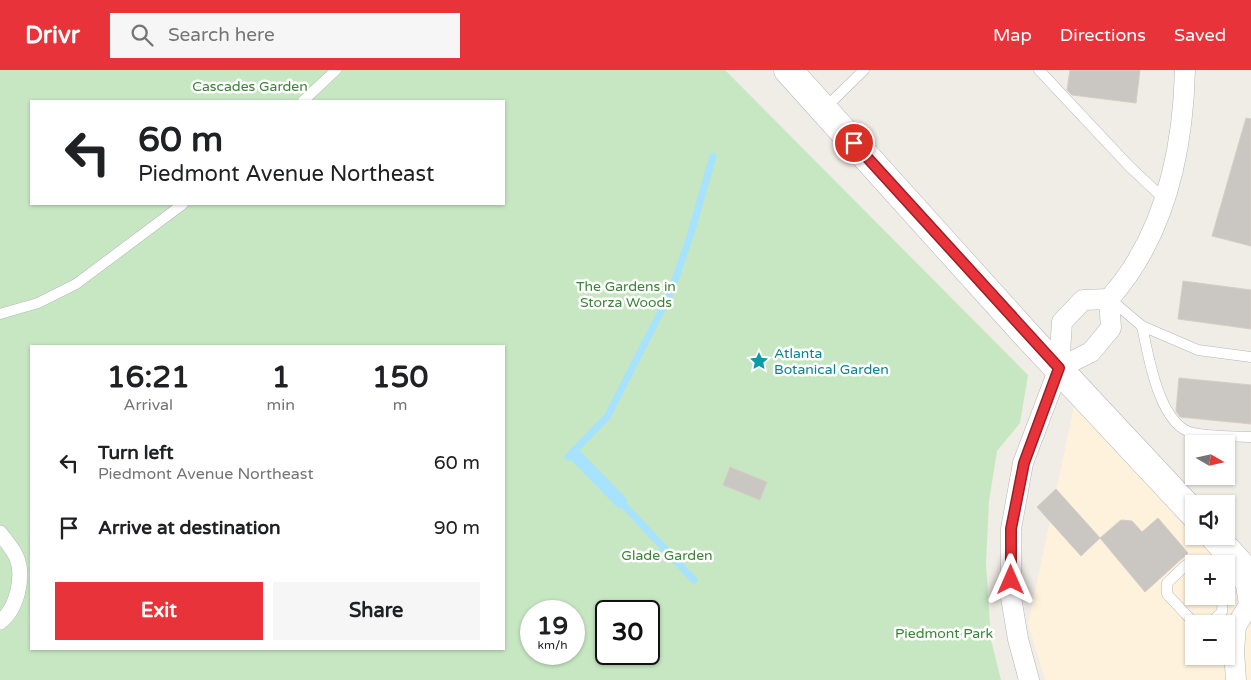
<!DOCTYPE html>
<meta charset="utf-8">
<style>
:root{--surface:#fff;--page:#f6f6f6;--text:#202124;--muted:#757577;--accent:#e8333a}
body{margin:0;font-family:"Varela Round",sans-serif;background:var(--page);color:var(--text);height:100vh;display:flex;flex-direction:column;font-size:19px;white-space:nowrap}
*{box-sizing:border-box;margin:0}
p{font-size:16px;color:var(--muted)}
.icon{flex:none;width:28px;height:28px;fill:none;stroke:currentColor;stroke-width:2;stroke-linecap:round;stroke-linejoin:round}
.map{position:relative;flex:1;overflow:hidden}
.drawer{position:absolute;left:30px;top:275px;width:475px;height:305px;display:flex;flex-direction:column;background:var(--surface);border-radius:0px;box-shadow:0 1px 4px #0004}
.drawer>*{flex:none}
.banner{position:absolute;left:30px;top:30px;width:475px;height:105px;border-radius:0px;box-shadow:0 1px 4px #0004;background:#fff;color:var(--text);overflow:hidden}
.needle{width:32px;rotate:99deg}
.tools{position:absolute;left:1185px;top:365px;display:grid;gap:10px}
.tools a{display:grid;place-items:center;width:50px;height:50px;border-radius:0px;background:var(--surface);box-shadow:0 1px 4px #0004;font-size:25px}
.speed{position:absolute;left:520px;top:530px;display:flex;gap:10px;font-size:25px;font-weight:700;text-align:center}
.speed>*{display:grid;place-content:center;width:65px;height:65px;border-radius:50%;background:var(--surface);box-shadow:0 1px 4px #0004;line-height:1}
.speed small{font-size:12px;font-weight:400}
.speed .limit{border:2px solid #111;border-radius:8px;background:#fff;color:#111}
.pin{position:absolute;display:grid;place-items:center;width:42px;height:42px;color:#fff;margin:-21px;border:2px solid #fff;border-radius:50%;box-shadow:0 1px 5px #0007}
.me{position:absolute;width:55px;margin:-28px;rotate:0deg;stroke-linejoin:round;filter:drop-shadow(0 0 4px #0008)}
.turn{display:flex;align-items:center;gap:18px;height:105px;padding:0 25px;font-size:22px}
.turn .icon{width:65px;height:65px;stroke-width:2.5}
.turn b{display:block;font-size:35px;line-height:42px}
.eta{display:flex;justify-content:space-evenly;align-items:center;height:85px;text-align:center}
.eta b{font-size:30px;font-weight:800;line-height:35px}
.action{display:flex;gap:10px;margin-top:auto;padding:10px 25px}
.action a{flex:1;height:58px;border-radius:0px;background:var(--accent);color:#fff;font-size:20px;font-weight:800;line-height:58px;text-align:center}
.action a+a{background:var(--page);color:var(--text)}
ul{padding:0;list-style:none}
li{display:flex;align-items:center;gap:15px;height:65px;padding:0 25px}
li div{flex:1}
li b{display:block;font-size:19px}
li em{font-style:normal}
header{display:flex;align-items:center;gap:30px;box-sizing:border-box;height:70px;padding:0 25px;background:var(--accent);color:#fff}
header strong{font-size:24px}
nav{display:flex;gap:28px;margin-inline-start:auto;font-size:18px}
.search{width:350px;height:45px;background:var(--page);display:flex;align-items:center;gap:12px;box-sizing:border-box;padding:0 18px;border-radius:0px;color:var(--muted);font-size:19px}
.map>svg:first-child{display:block}
.commercial{fill:#fef2dd;fill-rule:evenodd}
.green{fill:#c7e7c3;fill-rule:evenodd}
.water{fill:#a7e2fe}
.lines{fill:none;stroke-linecap:round;stroke-linejoin:round}
.stream{stroke:#a7e2fe;stroke-width:7}
.building{fill:#cac7c3;stroke:#d4cdc4}
.service-casing{stroke:#b3b7ba;stroke-width:11}
.pedestrian-casing{stroke:#b3b7ba;stroke-width:16}
.minor-casing{stroke:#b3b7ba;stroke-width:21}
.secondary-casing{stroke:#b4b9bd;stroke-width:29}
.service{stroke:#fff;stroke-width:10}
.pedestrian{stroke:#fff;stroke-width:15}
.minor{stroke:#fff;stroke-width:20}
.secondary{stroke:#fff;stroke-width:28}
.route-casing{stroke:#972126;stroke-width:12}
.route{stroke:#e8333a;stroke-width:9}
.labels{text-anchor:middle;stroke-width:5;stroke-linejoin:round;paint-order:stroke}
.park-label{font-size:14px;fill:#3b8536;stroke:#fff}
.culture-label{font-size:14px;fill:#0d838f;stroke:#fff;text-anchor:start}
</style>
<header>
<strong>Drivr</strong>
<div class="search"><svg class="icon" aria-label="search" viewBox="0 0 24 24"><circle cx="10" cy="10" r="6"/><path d="M15 15l6 6"/></svg>Search here</div>
<nav><a>Map</a><a>Directions</a><a>Saved</a></nav>
</header>
<div class="map">
<svg width="1251" height="610" viewBox="0 0 1251 610">
<rect width="100%" height="100%" fill="#f0ece6"/>
<path class="commercial" d="M 1081,303 L 1120,364 L 1194,444 L 1194,466 L 1214,466 L 1251,507 L 1251,610 L 1045,610 L 1028,554 ZM 1194,494 L 1226,494 L 1226,526 L 1194,526 ZM 1194,554 L 1226,554 L 1226,586 L 1194,586 Z"/>
<path class="green" d="M 0,0 L 725,0 L 1028,305 L 1020,353 L 997,381 L 989,431 L 986,493 L 991,570 L 1001,610 L 0,610 ZM 31,31 L 504,31 L 504,134 L 31,134 ZM 31,276 L 504,276 L 504,579 L 31,579 ZM 531,541 L 574,541 L 574,584 L 531,584 ZM 606,541 L 649,541 L 649,584 L 606,584 Z"/>
<path class="water" d="M 577,378 L 628,430 L 619,439 L 568,387 Z"/>
<g class="lines">
<g class="stream">
<path d="M 568,387 L 607,347 L 671,222 L 691,163 L 713,86"/>
<path d="M 618,429 L 694,510"/>
</g>
</g>
<g class="building">
<path d="M 1070,0 L 1140,0 L 1136,33 L 1072,25 L 1067,20 Z"/>
<path d="M 1246,48 L 1251,49 L 1251,176 L 1212,166 Z"/>
<path d="M 1183,211 L 1251,220 L 1251,259 L 1178,249 Z"/>
<path d="M 1179,308 L 1251,315 L 1251,354 L 1180,347 L 1176,341 Z"/>
<path d="M 730,397 L 767,412 L 760,430 L 723,415 Z"/>
<path d="M 1056,419 L 1100,468 L 1081,486 L 1037,437 Z"/>
<path d="M 1158,448 L 1188,483 L 1145,522 L 1100,468 L 1121,450 L 1132,451 L 1142,462 Z"/>
</g>
<g class="lines">
<g class="service-casing">
<g id="service">
<path d="M 1039,0 L 1129,96 L 1165,130"/>
<path d="M 303,31 L 336,0"/>
<path d="M 824,39 L 864,0"/>
<path d="M 1110,229 L 1142,256"/>
<path d="M 0,244 L 38,233 L 76,214 L 183,134"/>
<path d="M 1251,287 L 1198,280 L 1142,256 C 1148,284 1159,356 1193,363 C 1211,367 1232,366 1251,367"/>
<path d="M 1194,497 L 1186,495 L 1167,513 L 1167,524 L 1195,554"/>
<path d="M 1209,554 L 1222,542 L 1223,526"/>
</g>
</g>
<g class="pedestrian-casing">
<path id="pedestrian" d="M 0,463 C 5,470 12,478 16,486 C 25,506 17,539 0,552"/>
</g>
<g class="minor-casing">
<g id="minor">
<path d="M 1059,298 L 1091,282 L 1111,258 L 1109,229 C 1165,166 1183,81 1185,0"/>
<path d="M 1234,496 L 1246,515 L 1249,535 L 1236,556 L 1234,581 L 1236,610"/>
<path d="M 1029,610 L 1018,569 L 1011,527 L 1011,459 L 1023,393 L 1059,298 L 1062,252 L 1083,230 L 1109,229"/>
</g>
</g>
<g class="secondary-casing">
<g id="secondary">
<path d="M 788,0 L 1025,263 L 1194,444"/>
<path d="M 1214,466 L 1251,507"/>
</g>
</g>
<use href="#service" class="service"/>
<use href="#pedestrian" class="pedestrian"/>
<use href="#minor" class="minor"/>
<use href="#secondary" class="secondary"/>
</g>
<g class="lines">
<g class="route-casing">
<path id="route" d="M 854,73 L 1059,298 L 1024,393 L 1011,459 L 1011,510"/>
</g>
<use href="#route" class="route"/>
</g>
<defs>
<g id="sight-bare" transform="scale(1.5)"><path d="M0-6L1.8-2.2L6-1.7L2.9 1.2L3.7 5.4L0 3.3L-3.7 5.4L-2.9 1.2L-6-1.7L-1.8-2.2Z" fill="#0f9aa8" stroke="#fff" stroke-width="2.5" paint-order="stroke"/></g>
</defs>
<g fill-rule="evenodd">
<use href="#sight-bare" x="759" y="291"/>
</g>
<g class="labels">
<g class="park-label">
<text x="250" y="21">Cascades Garden</text>
<text x="626" y="221">The Gardens in<tspan x="626" dy="16">Storza Woods</tspan></text>
<text x="667" y="490">Glade Garden</text>
<text x="944" y="568">Piedmont Park</text>
</g>
<g class="culture-label">
<text x="774" y="288">Atlanta<tspan x="774" dy="16">Botanical Garden</tspan></text>
</g>
</g>
</svg>
<div class="tools">
<a><svg class="needle" viewBox="-14 -14 28 28"><path d="M0-13l5 13h-10z" fill="#e53935"/><path d="M0 13l5-13h-10z" fill="#757577"/></svg></a>
<a><svg class="icon" aria-label="sound" viewBox="0 0 24 24"><path d="M4 9h4l5-4v14l-5-4H4zM17 9q2 3 0 6"/></svg></a>
<a>+</a>
<a>−</a>
</div>
<div class="speed"><div>19<small>km/h</small></div><div class="limit">30</div></div>
<div class="pin" style="left:854px;top:73px;background:#d93025"><svg class="icon" aria-label="arrive" viewBox="0 0 24 24"><path d="M6 21V4h12l-3 4 3 4H6"/></svg></div>
<svg class="me" style="left:1011px;top:510px" viewBox="-20 -20 40 40"><path d="M0-17L14 15 0 8-14 15z" fill="#e8333a" stroke="#fff" stroke-width="4"/></svg>
<div class="banner">
<div class="turn"><svg class="icon" aria-label="left" viewBox="0 0 24 24"><path d="M17 20v-9H6M10 6l-5 5 5 5"/></svg><div><b>60 m</b>Piedmont Avenue Northeast</div></div>
</div>
<section class="drawer">
<div class="eta">
<div><b>16:21</b><p>Arrival</p></div>
<div><b>1</b><p>min</p></div>
<div><b>150</b><p>m</p></div>
</div>
<ul>
<li><svg class="icon" aria-label="left" viewBox="0 0 24 24"><path d="M17 20v-9H6M10 6l-5 5 5 5"/></svg><div><b>Turn left</b><p>Piedmont Avenue Northeast</p></div><em>60 m</em></li>
<li><svg class="icon" aria-label="arrive" viewBox="0 0 24 24"><path d="M6 21V4h12l-3 4 3 4H6"/></svg><div><b>Arrive at destination</b></div><em>90 m</em></li>
</ul>
<div class="action"><a>Exit</a><a>Share</a></div>
</section>
</div>
